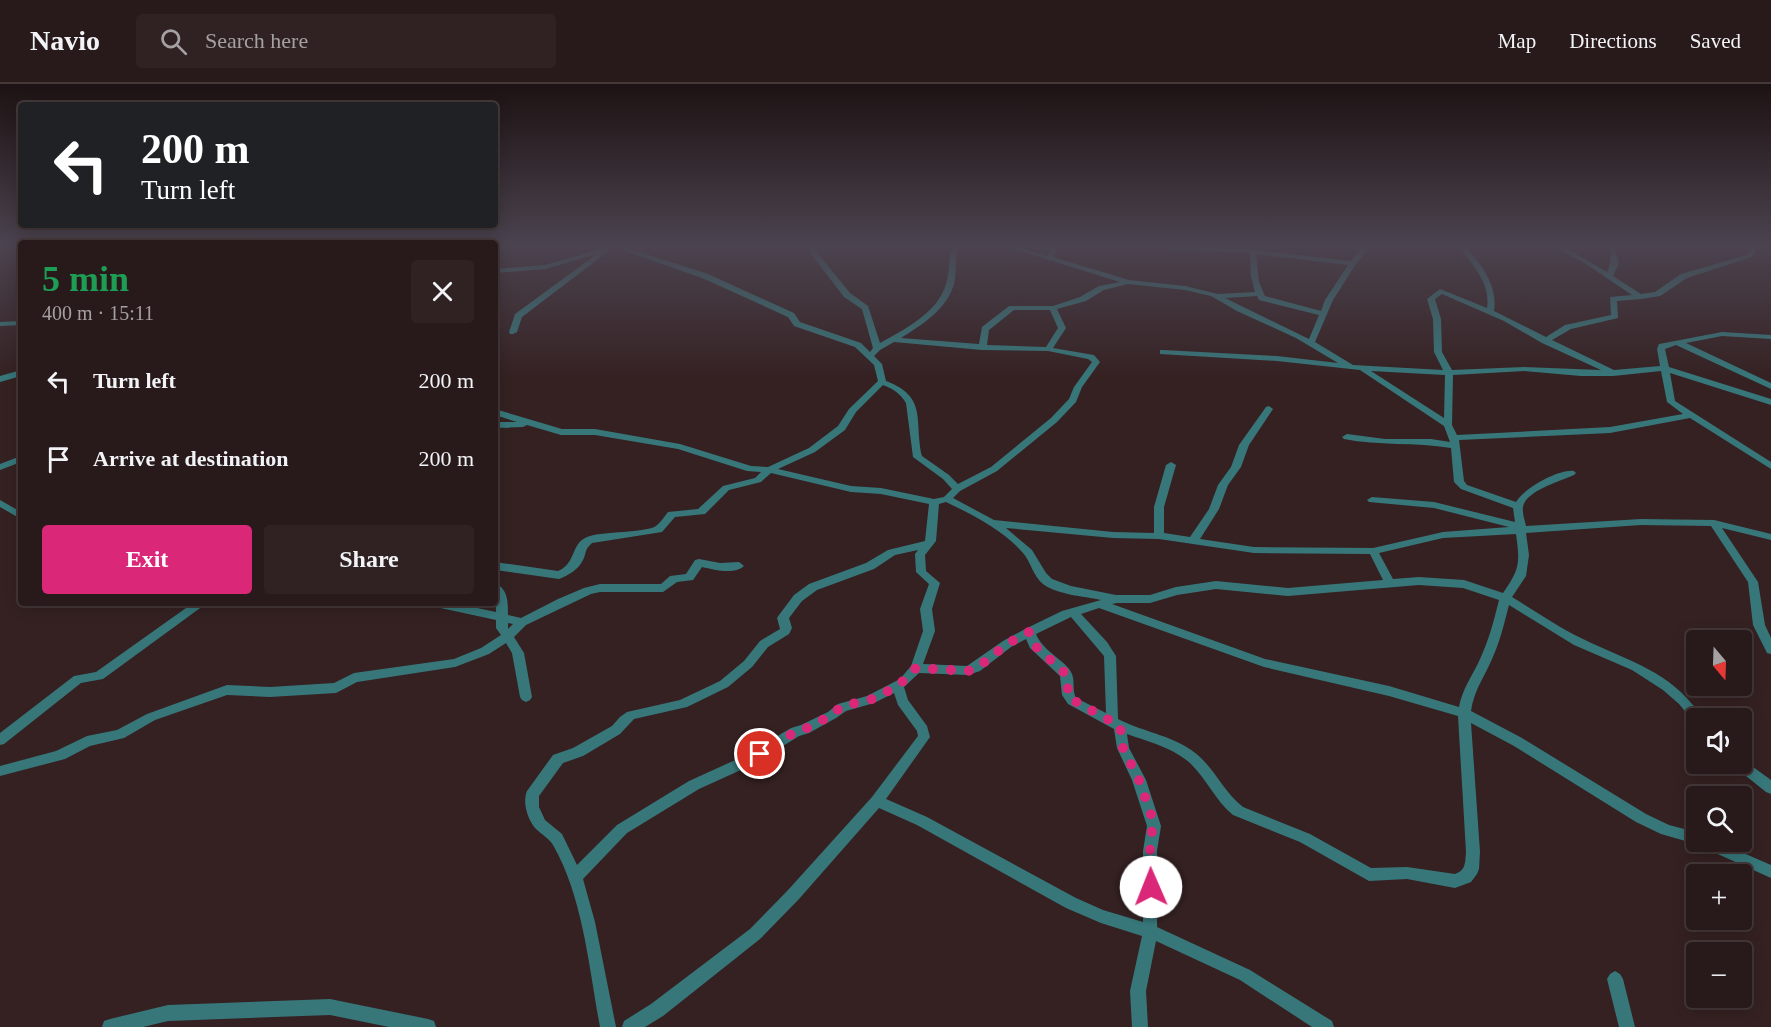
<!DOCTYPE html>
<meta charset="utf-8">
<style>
:root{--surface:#28191a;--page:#302223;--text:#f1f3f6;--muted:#a5a0a2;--line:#443839;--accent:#db2777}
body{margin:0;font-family:Georgia,serif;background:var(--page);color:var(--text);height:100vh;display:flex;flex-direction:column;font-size:22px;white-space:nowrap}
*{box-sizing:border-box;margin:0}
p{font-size:20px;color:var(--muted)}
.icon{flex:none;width:33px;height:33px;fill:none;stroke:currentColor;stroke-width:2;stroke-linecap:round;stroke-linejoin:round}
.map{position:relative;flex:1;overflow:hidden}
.panel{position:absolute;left:18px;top:156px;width:480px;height:366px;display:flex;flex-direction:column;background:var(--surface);border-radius:6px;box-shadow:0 3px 15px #0003,0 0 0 2px var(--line)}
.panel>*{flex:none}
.hud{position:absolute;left:18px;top:18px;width:480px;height:126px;border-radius:6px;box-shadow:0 3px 15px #0003,0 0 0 2px var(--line);background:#202124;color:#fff;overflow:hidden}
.needle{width:39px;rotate:161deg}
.tools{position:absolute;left:1686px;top:546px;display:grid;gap:12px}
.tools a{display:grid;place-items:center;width:66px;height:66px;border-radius:6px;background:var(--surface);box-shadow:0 3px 15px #0003,0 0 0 2px var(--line);font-size:30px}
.pin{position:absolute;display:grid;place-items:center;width:51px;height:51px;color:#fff;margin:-26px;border:3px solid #fff;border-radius:50%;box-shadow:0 2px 6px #0007}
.me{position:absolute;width:66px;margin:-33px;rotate:359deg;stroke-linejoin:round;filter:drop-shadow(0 0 4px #0008)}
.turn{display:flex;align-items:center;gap:21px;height:126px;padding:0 24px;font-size:27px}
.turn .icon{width:78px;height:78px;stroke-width:2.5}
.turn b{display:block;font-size:42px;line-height:51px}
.round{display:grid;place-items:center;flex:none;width:63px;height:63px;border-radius:6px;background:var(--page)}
.headline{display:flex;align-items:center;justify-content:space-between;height:102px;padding:0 24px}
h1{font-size:36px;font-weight:700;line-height:45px;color:#1e9e55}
.action{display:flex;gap:12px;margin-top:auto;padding:12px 24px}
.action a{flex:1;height:69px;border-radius:6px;background:var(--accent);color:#fff;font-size:24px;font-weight:700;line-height:69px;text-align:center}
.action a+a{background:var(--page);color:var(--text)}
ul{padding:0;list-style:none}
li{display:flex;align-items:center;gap:18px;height:78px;padding:0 24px}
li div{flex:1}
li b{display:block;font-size:22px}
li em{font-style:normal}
header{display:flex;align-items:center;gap:36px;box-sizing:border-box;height:84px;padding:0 30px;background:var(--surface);border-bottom:2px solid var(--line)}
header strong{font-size:28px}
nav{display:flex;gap:33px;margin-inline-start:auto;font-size:21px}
.search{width:420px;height:54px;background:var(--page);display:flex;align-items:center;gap:15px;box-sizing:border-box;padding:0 21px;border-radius:6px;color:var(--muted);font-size:22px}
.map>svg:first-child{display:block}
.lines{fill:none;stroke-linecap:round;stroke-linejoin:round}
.minor{fill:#37777a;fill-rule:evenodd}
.route{stroke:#db2777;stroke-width:10;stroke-dasharray:0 18}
</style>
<header>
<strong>Navio</strong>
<div class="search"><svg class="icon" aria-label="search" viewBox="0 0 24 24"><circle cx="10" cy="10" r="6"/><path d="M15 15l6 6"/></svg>Search here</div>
<nav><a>Map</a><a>Directions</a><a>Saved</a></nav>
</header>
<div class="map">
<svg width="1771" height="943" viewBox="0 0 1771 943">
<rect width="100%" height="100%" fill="#352122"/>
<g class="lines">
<g class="minor">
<path d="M 611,162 L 621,162 L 708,190 L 794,229 L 800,238 L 861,259 L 870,268 L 873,264 L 862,225 L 844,213 L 805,162 L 812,162 L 850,209 L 868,222 L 880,259 C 903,246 938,229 946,200 C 950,188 948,175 952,162 L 958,162 C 955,175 957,188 954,200 C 947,225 922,241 901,254 L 979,260 L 982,243 L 1009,222 L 1053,222 L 1080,213 L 1099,202 L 1120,198 L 1004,162 L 1015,162 L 1047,172 L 1052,162 L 1059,162 L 1053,173 L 1129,196 L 1185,202 L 1218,210 L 1255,208 L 1251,192 L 1250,169 L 1149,165 L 1146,163 L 1238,164 L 1351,177 L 1364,162 L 1371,162 L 1356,180 L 1333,216 L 1315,258 L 1353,281 L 1443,286 L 1434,268 L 1433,235 L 1427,215 L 1440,205 L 1487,224 C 1491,199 1472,180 1458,162 L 1465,162 C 1481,180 1498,201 1494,227 L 1546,253 L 1565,241 L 1611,231 L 1610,213 L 1632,211 L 1583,178 L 1553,162 L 1562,162 L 1607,188 C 1612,178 1609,172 1612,162 L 1618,162 L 1616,169 L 1619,179 L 1613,192 L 1641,210 L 1655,208 L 1681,190 L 1747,171 L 1753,162 L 1760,162 L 1751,173 L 1687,194 L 1660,212 L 1641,215 L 1617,217 L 1618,234 L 1571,245 L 1552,256 L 1614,286 L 1660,282 L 1657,265 L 1659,260 L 1722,248 L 1771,251 L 1771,255 L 1722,252 L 1686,259 L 1771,299 L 1771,305 L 1676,261 L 1665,265 L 1669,283 L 1771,315 L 1771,321 L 1670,289 L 1675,317 L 1771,378 L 1771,385 L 1690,334 L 1610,349 L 1459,356 L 1464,397 L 1467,401 L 1516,418 C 1524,404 1559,385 1574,387 L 1576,389 L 1574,391 C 1561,397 1525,407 1523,423 C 1522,429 1525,437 1526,442 L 1641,435 L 1714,436 L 1771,450 L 1771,456 L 1722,444 L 1758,498 L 1765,541 L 1771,554 L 1771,570 L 1767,569 L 1753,541 L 1748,498 L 1711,442 L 1641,441 L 1526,449 L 1529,471 L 1526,492 L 1512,513 C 1535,527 1558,543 1583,555 C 1621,574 1664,585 1692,620 C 1696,625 1701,629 1703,634 L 1696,634 L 1696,639 L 1693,637 L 1679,620 L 1663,606 L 1632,586 L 1574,561 L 1509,521 C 1504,540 1500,558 1492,575 C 1484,594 1474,606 1471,627 L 1522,654 L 1646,730 L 1669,741 L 1696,748 L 1696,758 L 1718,758 L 1771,781 L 1771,794 L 1700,762 L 1699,759 L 1696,760 L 1661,750 L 1636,738 L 1514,662 L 1471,639 L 1480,768 L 1479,785 L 1477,790 L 1471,798 L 1455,804 L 1407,795 L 1369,797 L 1300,758 L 1233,731 C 1216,717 1207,696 1191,680 C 1174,664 1149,658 1127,650 L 1129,664 L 1146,696 L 1161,742 L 1157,767 L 1157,843 L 1250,886 L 1332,937 L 1334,943 L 1312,943 L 1240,896 L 1156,857 L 1146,907 L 1148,943 L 1132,943 L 1130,907 L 1142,852 L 1101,839 L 1066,824 L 917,741 L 879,724 L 799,815 L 760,855 L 663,932 L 645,943 L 622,943 L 624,937 L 651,920 L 750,845 L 789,805 L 872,713 L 918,652 L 917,647 L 898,621 L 894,609 L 874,619 L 846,627 L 836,634 L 809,649 L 799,652 L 754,680 L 699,705 L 627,749 L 583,795 L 595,838 L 616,943 L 600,943 C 589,884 583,813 553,761 C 549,754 542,751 536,745 C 528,736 522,719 527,707 L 553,671 L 573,664 L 612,642 L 620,633 L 627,628 L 680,616 L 720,597 L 744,577 L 760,557 L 780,545 L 777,534 L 779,531 L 794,511 L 809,500 L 866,479 L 888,466 L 925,457 L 929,420 L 881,410 L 851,408 L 771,389 L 761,398 L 729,406 L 705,430 L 675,433 L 662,448 L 592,459 C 584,466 587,468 583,476 C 578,486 569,491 559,495 L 495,486 L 495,478 L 558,487 C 577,479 570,460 587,453 C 602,447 646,449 656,442 C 661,438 665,432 668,428 L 698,425 L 723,402 L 755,394 L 761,388 L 747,387 L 678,365 L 595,351 L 561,351 L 527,341 L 523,343 L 495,344 L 495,338 L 517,338 L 495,331 L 495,325 L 562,345 L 595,345 L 680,360 L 751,382 L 768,383 L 809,364 L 838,342 L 849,325 L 878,297 L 874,281 L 855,263 L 794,242 L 788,233 L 702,194 ZM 1256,170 L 1348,181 L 1325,216 L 1321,227 L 1265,212 L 1259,198 ZM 1128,200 L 1185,206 L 1211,212 L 1237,227 L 1296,254 L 1338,279 L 1277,272 L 1163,266 L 1160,266 L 1160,270 L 1277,277 L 1360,286 L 1444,342 L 1450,358 L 1431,355 L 1385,355 L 1347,350 L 1342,353 L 1344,355 C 1379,362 1415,358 1451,364 L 1454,398 L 1461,405 L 1513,424 L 1515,438 L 1434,418 L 1372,413 L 1367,416 L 1369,418 L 1434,424 L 1509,443 L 1443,448 L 1373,464 L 1254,463 L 1200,455 L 1219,425 L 1228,401 L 1241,383 L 1249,361 L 1273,325 L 1269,322 L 1266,323 L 1239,361 L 1231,383 L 1218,401 L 1209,425 L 1190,453 L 1164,449 L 1164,423 L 1176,381 L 1171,378 L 1166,381 L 1154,423 L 1154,449 L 1113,448 L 994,436 L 953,414 L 960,407 L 997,387 L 1057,338 L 1076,318 L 1082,303 L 1100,278 L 1094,271 L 1053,264 L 1066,244 L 1057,225 L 1086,217 L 1104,206 ZM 1442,210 L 1504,237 L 1542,259 L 1601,286 L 1524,283 L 1452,286 L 1442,268 L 1441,235 L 1435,215 ZM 1257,212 L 1259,216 L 1319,231 L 1309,255 L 1225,214 ZM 1014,226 L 1050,226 L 1058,244 L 1046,263 L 987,261 L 989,246 ZM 894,258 L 982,266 L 1048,267 L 1088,275 L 1092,278 L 1074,303 L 1069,315 L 1051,334 L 991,383 L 958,400 L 949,391 L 922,372 C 914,336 928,313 886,297 L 882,280 L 874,272 L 880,266 ZM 1371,287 L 1445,291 L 1444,334 ZM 1524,287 L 1581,292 L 1613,292 L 1661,287 L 1667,318 L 1683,330 L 1610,343 L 1457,351 L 1452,341 L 1453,291 ZM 883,301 C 893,305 900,309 906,319 L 913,373 L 943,395 L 952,405 L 944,413 L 934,415 L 881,404 L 851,402 L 778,385 L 815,368 L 845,346 L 856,328 ZM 946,418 C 973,431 1003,446 1023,469 C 1031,478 1033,492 1043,500 C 1058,511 1083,512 1101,516 L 1062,527 L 1025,545 L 1003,557 L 967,582 L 923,580 L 935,547 L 932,525 L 940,499 L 926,487 L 925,471 L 936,457 L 939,420 ZM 1006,444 L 1113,454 L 1159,455 L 1254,469 L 1370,470 L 1383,496 L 1288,504 L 1216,497 L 1176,503 L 1150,511 L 1116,511 L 1071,502 L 1052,495 L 1046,489 L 1032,466 ZM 1516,450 C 1520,479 1520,485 1503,509 L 1464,496 L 1419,493 L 1393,495 L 1379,469 L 1443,454 ZM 918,466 L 915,470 L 916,488 L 929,500 L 920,525 L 923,547 L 911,582 L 900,595 L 867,612 L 838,620 L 828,628 L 801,641 L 791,644 L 744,672 L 689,697 L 617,741 L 577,781 L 562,750 L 545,736 L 539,723 L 539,712 L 563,679 L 583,672 L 620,650 L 634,635 L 687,623 L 728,603 L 752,583 L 768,563 L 789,550 L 792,544 L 789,534 L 802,517 L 817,506 L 874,485 L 895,471 ZM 1419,501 L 1463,504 L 1499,516 C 1494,536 1489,556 1480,575 C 1473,591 1462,605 1459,623 L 1389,602 L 1265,575 L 1112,520 L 1117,519 L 1150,519 L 1177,511 L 1216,505 L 1288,512 ZM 1099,524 L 1264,583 L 1389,612 L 1458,632 L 1466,768 C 1465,779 1466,786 1455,790 L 1407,783 L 1371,784 L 1310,750 L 1243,723 C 1225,709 1216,688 1200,673 C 1178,652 1145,649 1118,635 L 1116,572 L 1107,558 L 1081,530 ZM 1071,533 L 1104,572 L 1106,629 L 1076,614 C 1072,606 1075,598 1072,590 C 1067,577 1043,568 1036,550 ZM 1026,555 L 1030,564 L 1060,592 L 1062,611 L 1068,620 L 1114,645 L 1117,664 L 1132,696 L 1147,742 L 1143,767 L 1143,838 L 1103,826 L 1076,814 L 927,733 L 886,715 L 930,653 L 927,642 L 908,616 L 904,603 L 919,589 L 968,591 L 980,587 L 1011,563 Z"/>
<path d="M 608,163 L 610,164 L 610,166 L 522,233 L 517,248 L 513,250 L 510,250 L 509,248 L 515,230 L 597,170 L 545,185 L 495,189 L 495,185 L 545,181 Z"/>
<path d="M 21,237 L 21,241 L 0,242 L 0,238 Z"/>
<path d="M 21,286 L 21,292 L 0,298 L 0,292 Z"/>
<path d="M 21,372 L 21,378 L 0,386 L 0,380 Z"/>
<path d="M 0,416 L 21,428 L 21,435 L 0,423 Z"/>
<path d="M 699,475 L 720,479 L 739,478 L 744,482 C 734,491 715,486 702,483 L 693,496 L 677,498 L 663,508 L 600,508 L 591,510 L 526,541 L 514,553 L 524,569 L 532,613 L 530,616 L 526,618 L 522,616 L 520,613 L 512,569 L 506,559 L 489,570 L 455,583 L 357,598 L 336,609 L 270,613 L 227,611 L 155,636 L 124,654 L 90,662 L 65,675 L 0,692 L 0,682 L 56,667 L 87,652 L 117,646 L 147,630 L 227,601 L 270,603 L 334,599 L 354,589 L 454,575 L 481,564 L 501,551 L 496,544 L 496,536 L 436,523 L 432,522 L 430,519 L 454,519 L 496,528 L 495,499 C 508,505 508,518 508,531 L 521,534 L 558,515 L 584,504 L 600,500 L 661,500 L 670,492 L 686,490 L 695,476 ZM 508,539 L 513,540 L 508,545 Z"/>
<path d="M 193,519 L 207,519 L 103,595 L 81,599 L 4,660 L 0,661 L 0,649 L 74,592 L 96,588 Z"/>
<path d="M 1742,675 L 1771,696 L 1771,710 L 1766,708 L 1736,684 L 1735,680 L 1742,680 Z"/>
<path d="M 1615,887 L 1620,890 L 1623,895 L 1635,943 L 1619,943 L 1607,895 L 1610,890 Z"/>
<path d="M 330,915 L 428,935 L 434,937 L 436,943 L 389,943 L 330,931 L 168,937 L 143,943 L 102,943 L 104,937 L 110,935 L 168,921 Z"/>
</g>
</g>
<linearGradient id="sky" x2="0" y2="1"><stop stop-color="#1d1213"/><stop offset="0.55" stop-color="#4b434f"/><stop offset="1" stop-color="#4b434f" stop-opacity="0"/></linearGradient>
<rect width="1771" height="294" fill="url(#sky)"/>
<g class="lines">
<path class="route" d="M 760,670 L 795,648 L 805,645 L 832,631 L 842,622 L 870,616 L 898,602 L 916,584 L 968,587 L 976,585 L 1007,560 L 1029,548 L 1034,561 L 1066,590 L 1069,614 L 1120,642 L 1123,664 L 1139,696 L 1153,736 L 1150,767 L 1151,803"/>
</g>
</svg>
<div class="tools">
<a><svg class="needle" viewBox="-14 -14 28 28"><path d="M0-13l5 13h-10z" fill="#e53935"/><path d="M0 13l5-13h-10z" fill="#a5a0a2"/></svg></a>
<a><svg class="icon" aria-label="sound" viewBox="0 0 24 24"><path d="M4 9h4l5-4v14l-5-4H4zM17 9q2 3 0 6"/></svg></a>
<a><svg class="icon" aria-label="search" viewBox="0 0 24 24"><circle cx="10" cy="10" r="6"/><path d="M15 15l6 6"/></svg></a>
<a>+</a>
<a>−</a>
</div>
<div class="pin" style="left:760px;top:670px;background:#d93025"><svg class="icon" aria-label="arrive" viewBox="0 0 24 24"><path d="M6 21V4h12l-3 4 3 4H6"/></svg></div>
<svg class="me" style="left:1151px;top:803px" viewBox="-20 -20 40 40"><circle r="19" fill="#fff"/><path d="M0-13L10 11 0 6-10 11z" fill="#db2777"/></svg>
<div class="hud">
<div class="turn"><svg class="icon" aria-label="left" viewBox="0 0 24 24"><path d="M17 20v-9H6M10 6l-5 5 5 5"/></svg><div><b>200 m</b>Turn left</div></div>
</div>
<section class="panel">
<div class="headline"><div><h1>5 min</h1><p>400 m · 15:11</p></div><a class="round"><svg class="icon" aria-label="close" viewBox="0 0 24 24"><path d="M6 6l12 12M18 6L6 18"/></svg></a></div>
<ul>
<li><svg class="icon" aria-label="left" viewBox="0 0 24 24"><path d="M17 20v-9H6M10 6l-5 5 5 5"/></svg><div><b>Turn left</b></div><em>200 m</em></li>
<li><svg class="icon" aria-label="arrive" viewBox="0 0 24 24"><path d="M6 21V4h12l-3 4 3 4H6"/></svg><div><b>Arrive at destination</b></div><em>200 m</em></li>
</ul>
<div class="action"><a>Exit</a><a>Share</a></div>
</section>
</div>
